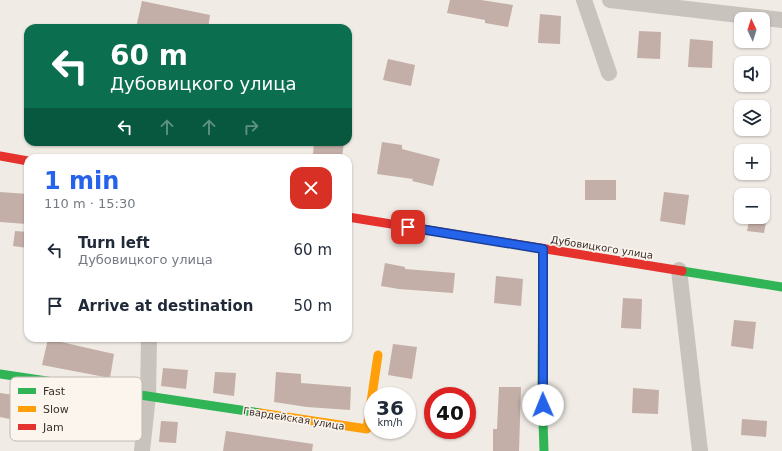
<!DOCTYPE html>
<meta charset="utf-8">
<style>
:root{--surface:#fff;--page:#f6f6f7;--text:#1f2937;--muted:#747a83;--accent:#2563eb}
body{margin:0;font-family:"DejaVu Sans",sans-serif;background:var(--page);color:var(--text);height:100vh;display:flex;flex-direction:column;font-size:15px;white-space:nowrap}
*{box-sizing:border-box;margin:0}
p{font-size:13px;color:var(--muted)}
.icon{flex:none;width:22px;height:22px;fill:none;stroke:currentColor;stroke-width:2;stroke-linecap:round;stroke-linejoin:round}
.map{position:relative;flex:1;overflow:hidden}
.side{position:absolute;left:24px;top:154px;width:328px;height:188px;display:flex;flex-direction:column;background:var(--surface);border-radius:12px;box-shadow:0 1px 3px #0004}
.side>*{flex:none}
.banner{position:absolute;left:24px;top:24px;width:328px;height:122px;border-radius:12px;box-shadow:0 1px 3px #0004;background:#0b6e4f;color:#fff;overflow:hidden}
.needle{width:26px;rotate:356deg}
.buttons{position:absolute;left:734px;top:12px;display:grid;gap:8px}
.buttons a{display:grid;place-items:center;width:36px;height:36px;border-radius:8px;background:var(--surface);box-shadow:0 1px 3px #0004;font-size:20px}
.speed{position:absolute;left:364px;top:387px;display:flex;gap:8px;font-size:20px;font-weight:700;text-align:center}
.speed>*{display:grid;place-content:center;width:52px;height:52px;border-radius:50%;background:var(--surface);box-shadow:0 1px 3px #0004;line-height:1}
.speed small{font-size:10px;font-weight:400}
.speed .limit{border:6px solid #d22;background:#fff;color:#111}
.pin{position:absolute;display:grid;place-items:center;width:34px;height:34px;color:#fff;margin:-17px;border-radius:8px;box-shadow:0 2px 6px #0006}
.me{position:absolute;width:44px;margin:-22px;rotate:359deg;stroke-linejoin:round;filter:drop-shadow(0 0 3px #0008)}
.turn{display:flex;align-items:center;gap:14px;height:84px;padding:0 20px;font-size:18px}
.turn .icon{width:52px;height:52px;stroke-width:2.5}
.turn b{display:block;font-size:28px;line-height:34px}
.lanes{display:flex;align-items:center;height:38px;padding:0 20px;background:#0003;justify-content:center;gap:20px;direction:ltr}
.lanes .off{opacity:.35}
.round{display:grid;place-items:center;flex:none;width:42px;height:42px;border-radius:12px;background:var(--page)}
.summary{display:flex;align-items:center;justify-content:space-between;height:68px;padding:0 20px}
h1{font-size:24px;font-weight:800;line-height:30px;color:var(--accent)}
ul{padding:0;list-style:none}
li{display:flex;align-items:center;gap:12px;height:56px;padding:0 20px}
li div{flex:1}
li b{display:block;font-size:15px}
li em{font-style:normal}
.map>svg:first-child{display:block}
.building{fill:#c3afa7}
.lines{fill:none;stroke-linecap:round;stroke-linejoin:round}
.street{stroke:#c9c3be;stroke-width:16}
.fast{stroke:#30b455;stroke-width:9}
.slow{stroke:#ff9f0a;stroke-width:9}
.jam{stroke:#e5322d;stroke-width:9}
.route-casing{stroke:#184099;stroke-width:10}
.route{stroke:#2563eb;stroke-width:7}
.labels{text-anchor:middle;stroke-width:3;stroke-linejoin:round;paint-order:stroke}
.street-label{font-size:10px;fill:#3b302b;stroke:#fbf5ee}
.key{fill:#fbf5ee;stroke:#c1bab4;stroke-width:1}
.key-label{font-size:11px;fill:#3b302b}
</style>
<div class="map">
<svg width="782" height="451" viewBox="0 0 782 451">
<rect width="100%" height="100%" fill="#f0ebe5"/>
<g class="building">
<path d="M 450,0 L 481,0 L 513,5 L 508,27 L 485,23 L 485,20 L 447,13 Z"/>
<path d="M 142,1 L 210,15 L 208,28 L 136,28 Z"/>
<path d="M 540,14 L 561,16 L 560,44 L 538,43 Z"/>
<path d="M 639,31 L 661,32 L 660,59 L 637,58 Z"/>
<path d="M 690,39 L 713,41 L 712,68 L 688,67 Z"/>
<path d="M 388,59 L 415,65 L 411,86 L 383,80 Z"/>
<path d="M 314,142 L 344,142 L 342,158 L 313,155 Z"/>
<path d="M 382,142 L 402,145 L 402,149 L 440,159 L 433,186 L 412,181 L 413,179 L 377,174 Z"/>
<rect x="585" y="180" width="31" height="20"/>
<path d="M 0,192 L 28,194 L 26,224 L 0,222 Z"/>
<path d="M 664,192 L 689,195 L 685,225 L 660,221 Z"/>
<path d="M 750,217 L 767,217 L 764,233 L 747,231 Z"/>
<path d="M 15,231 L 28,232 L 28,248 L 13,246 Z"/>
<path d="M 385,263 L 405,267 L 405,269 L 455,273 L 453,293 L 399,289 L 381,286 Z"/>
<path d="M 496,276 L 523,279 L 521,306 L 494,303 Z"/>
<path d="M 623,298 L 642,299 L 641,329 L 621,328 Z"/>
<path d="M 734,320 L 756,322 L 753,349 L 731,346 Z"/>
<path d="M 48,339 L 114,354 L 110,378 L 42,365 Z"/>
<path d="M 393,344 L 417,347 L 412,379 L 388,375 Z"/>
<path d="M 163,368 L 188,370 L 186,389 L 161,386 Z"/>
<path d="M 215,372 L 236,373 L 234,396 L 213,393 Z"/>
<path d="M 276,372 L 301,374 L 301,383 L 351,387 L 350,410 L 307,407 L 274,402 Z"/>
<path d="M 499,387 L 521,387 L 519,451 L 493,451 L 493,429 L 497,429 Z"/>
<path d="M 633,388 L 659,390 L 658,414 L 632,413 Z"/>
<path d="M 0,393 L 40,399 L 34,424 L 0,417 Z"/>
<path d="M 742,419 L 767,421 L 766,437 L 741,435 Z"/>
<path d="M 161,421 L 178,422 L 176,443 L 159,442 Z"/>
<path d="M 226,431 L 313,444 L 312,451 L 223,451 Z"/>
</g>
<g class="lines">
<g class="street">
<path d="M 584,0 L 609,73"/>
<path d="M 610,0 L 782,20"/>
<path d="M 679,270 L 700,451"/>
<path d="M 142,451 L 148,396 L 149,338"/>
</g>
<g class="fast">
<path d="M 543,249 L 542,390 L 544,451"/>
<path d="M 682,271 L 782,287"/>
<path d="M 0,374 L 260,413"/>
</g>
<path class="slow" d="M 260,413 L 367,429 L 378,355"/>
<g class="jam">
<path d="M 0,156 L 28,161"/>
<path d="M 348,217 L 682,271"/>
</g>
</g>
<g class="lines">
<g class="route-casing">
<path id="route" d="M 408,227 L 543,249 L 543,405"/>
</g>
<use href="#route" class="route"/>
</g>
<g class="labels">
<g class="street-label">
<text transform="translate(602 247) rotate(9)" y="4">Дубовицкого улица</text>
<text transform="translate(294 418) rotate(9)" y="4">Гвардейская улица</text>
</g>
</g>
<rect x="10" y="377" width="132" height="64" rx="6" class="key"/>
<rect x="18" y="388" width="18" height="6" fill="#30b455"/>
<rect x="18" y="406" width="18" height="6" fill="#ff9f0a"/>
<rect x="18" y="424" width="18" height="6" fill="#e5322d"/>
<g class="key-label">
<text x="43" y="395">Fast</text>
<text x="43" y="413">Slow</text>
<text x="43" y="431">Jam</text>
</g>
</svg>
<div class="buttons">
<a><svg class="needle" viewBox="-14 -14 28 28"><path d="M0-13l5 13h-10z" fill="#e53935"/><path d="M0 13l5-13h-10z" fill="#747a83"/></svg></a>
<a><svg class="icon" aria-label="sound" viewBox="0 0 24 24"><path d="M4 9h4l5-4v14l-5-4H4zM17 9q2 3 0 6"/></svg></a>
<a><svg class="icon" aria-label="layers" viewBox="0 0 24 24"><path d="M12 4l9 5-9 5-9-5zM3 14l9 5 9-5"/></svg></a>
<a>+</a>
<a>−</a>
</div>
<div class="speed"><div>36<small>km/h</small></div><div class="limit">40</div></div>
<div class="pin" style="left:408px;top:227px;background:#d93025"><svg class="icon" aria-label="arrive" viewBox="0 0 24 24"><path d="M6 21V4h12l-3 4 3 4H6"/></svg></div>
<svg class="me" style="left:543px;top:405px" viewBox="-20 -20 40 40"><circle r="19" fill="#fff"/><path d="M0-13L10 11 0 6-10 11z" fill="#2563eb"/></svg>
<div class="banner">
<div class="turn"><svg class="icon" aria-label="left" viewBox="0 0 24 24"><path d="M17 20v-9H6M10 6l-5 5 5 5"/></svg><div><b>60 m</b>Дубовицкого улица</div></div>
<div class="lanes"><svg class="icon" aria-label="left" viewBox="0 0 24 24"><path d="M17 20v-9H6M10 6l-5 5 5 5"/></svg><svg class="icon off" aria-label="ahead" viewBox="0 0 24 24"><path d="M12 20V5M6 11l6-6 6 6"/></svg><svg class="icon off" aria-label="ahead" viewBox="0 0 24 24"><path d="M12 20V5M6 11l6-6 6 6"/></svg><svg class="icon off" aria-label="right" viewBox="0 0 24 24"><path d="M7 20v-9h11M14 6l5 5-5 5"/></svg></div>
</div>
<section class="side">
<div class="summary"><div><h1>1 min</h1><p>110 m · 15:30</p></div><a class="round" style="background:#d93025;color:#fff"><svg class="icon" aria-label="close" viewBox="0 0 24 24"><path d="M6 6l12 12M18 6L6 18"/></svg></a></div>
<ul>
<li><svg class="icon" aria-label="left" viewBox="0 0 24 24"><path d="M17 20v-9H6M10 6l-5 5 5 5"/></svg><div><b>Turn left</b><p>Дубовицкого улица</p></div><em>60 m</em></li>
<li><svg class="icon" aria-label="arrive" viewBox="0 0 24 24"><path d="M6 21V4h12l-3 4 3 4H6"/></svg><div><b>Arrive at destination</b></div><em>50 m</em></li>
</ul>
</section>
</div>
